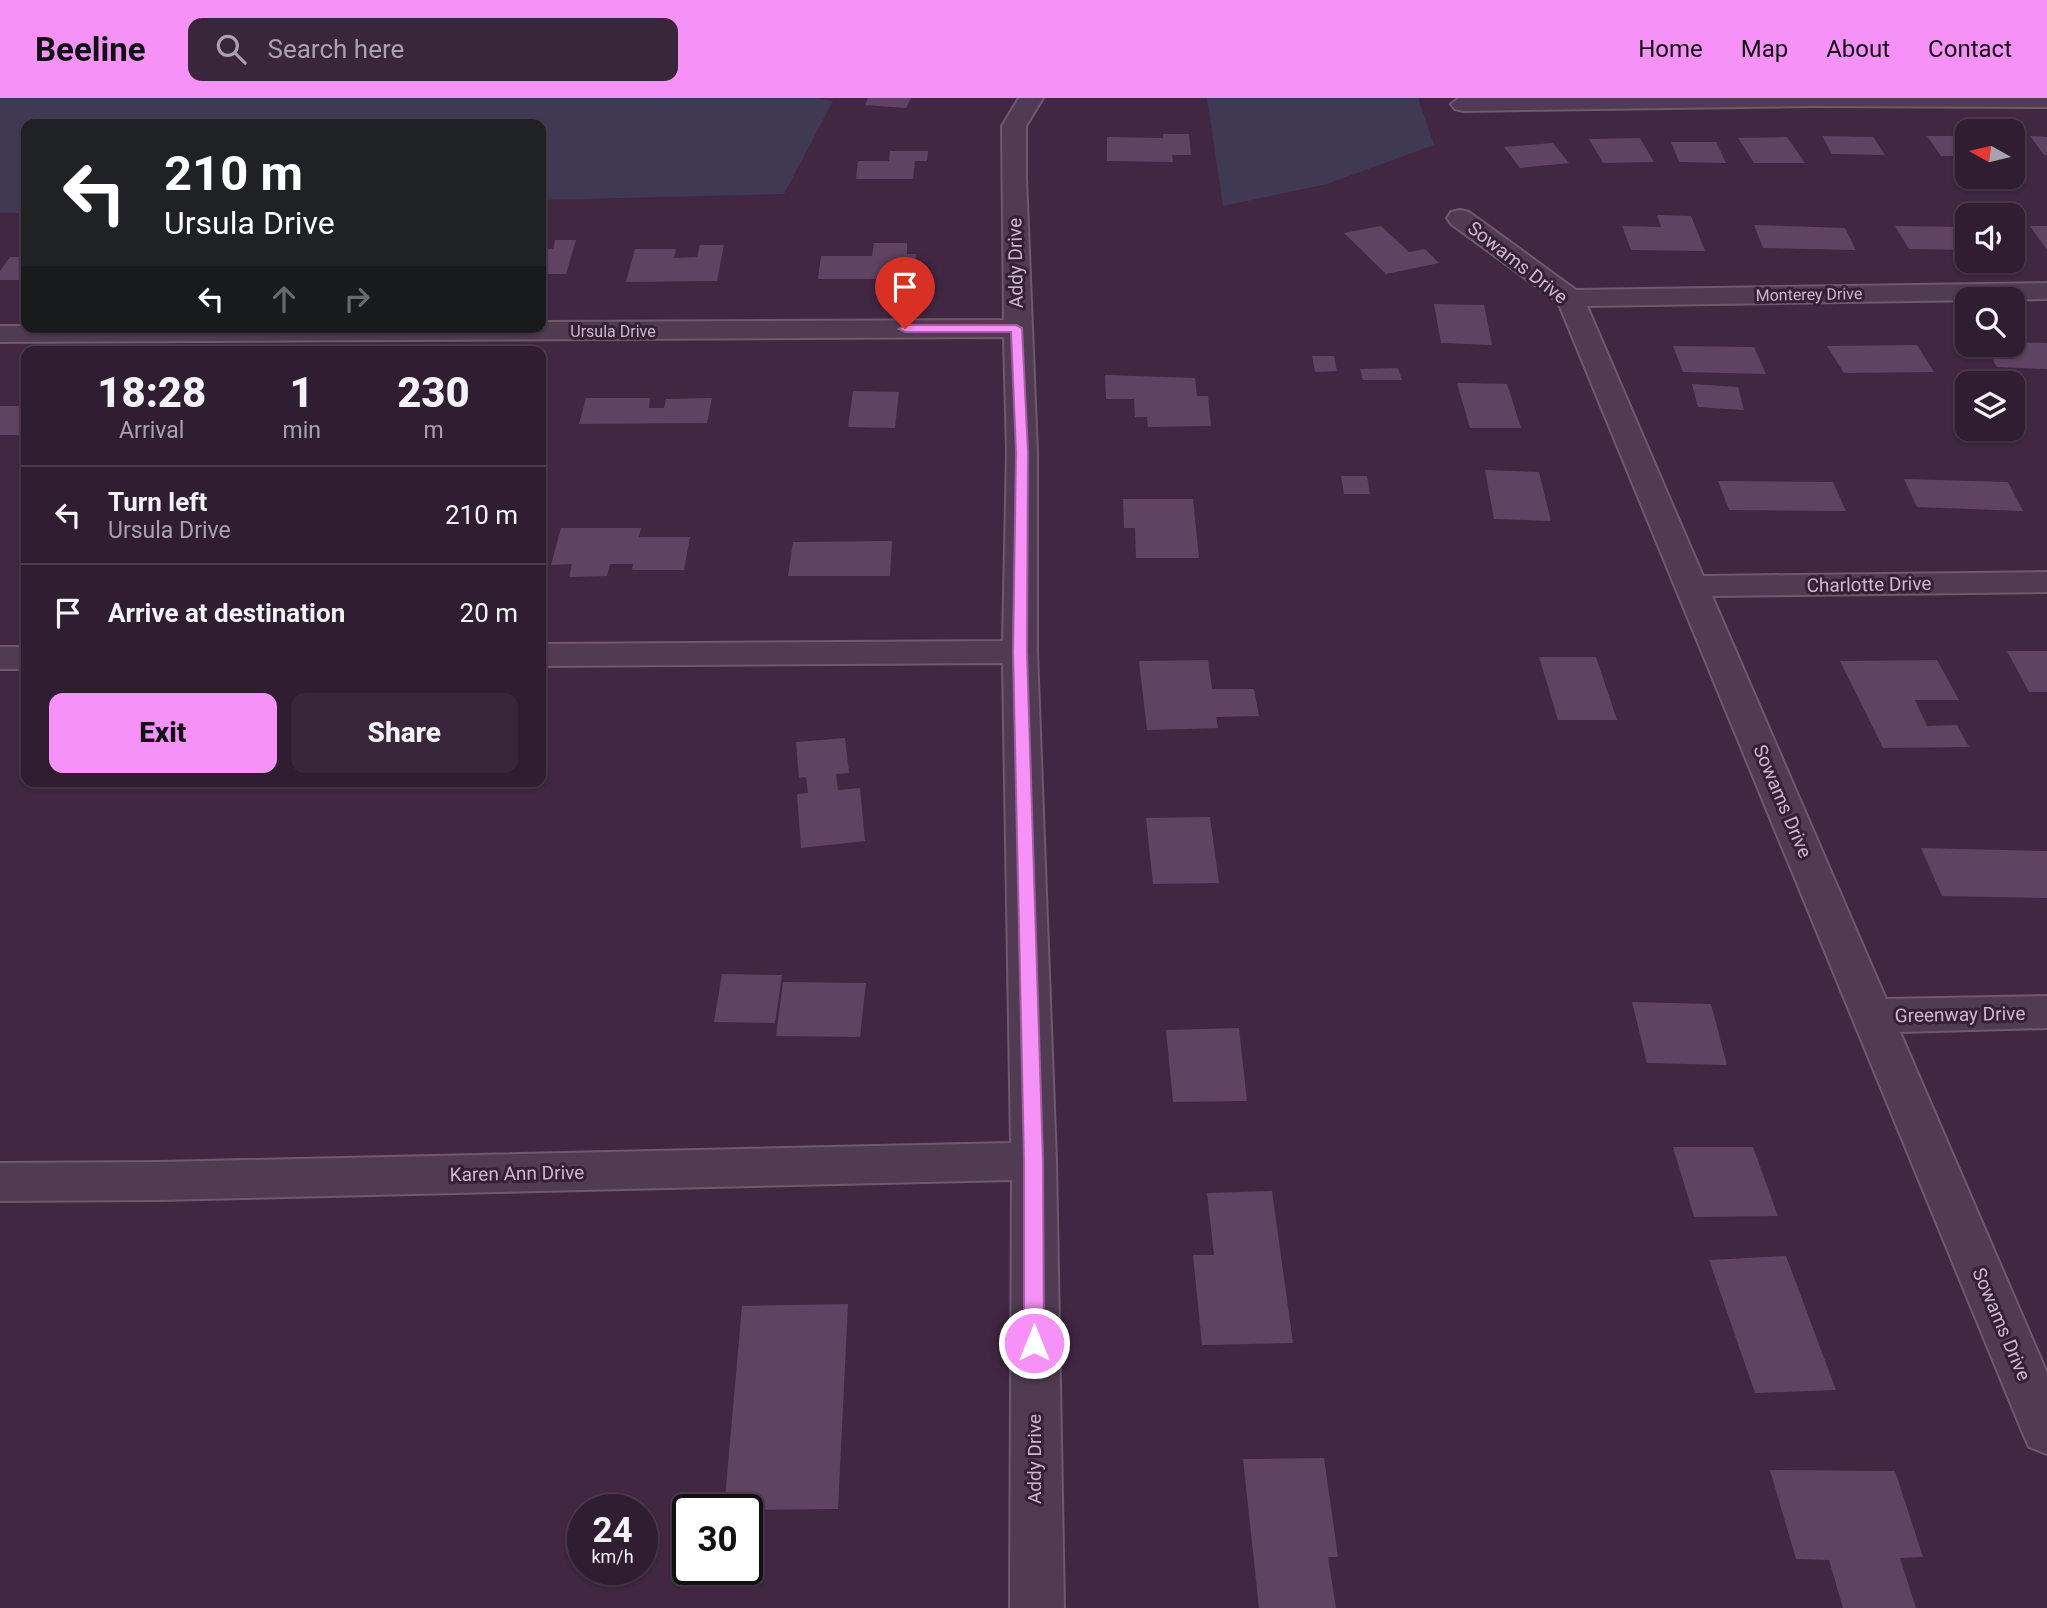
<!DOCTYPE html>
<style>
:root{--surface:#311d32;--page:#39263a;--text:#f1f3f6;--muted:#a8a2ac;--line:#4c3b4d;--accent:#f691f8}
body{margin:0;font-family:Roboto,sans-serif;background:var(--page);color:var(--text);height:100vh;display:flex;flex-direction:column;font-size:26px;white-space:nowrap}
*{box-sizing:border-box;margin:0}
p{font-size:23px;color:var(--muted)}
.icon{flex:none;width:38px;height:38px;fill:none;stroke:currentColor;stroke-width:2;stroke-linecap:round;stroke-linejoin:round}
.map{position:relative;flex:1;overflow:hidden}
.side{position:absolute;left:21px;top:248px;width:525px;height:441px;display:flex;flex-direction:column;background:var(--surface);border-radius:14px;box-shadow:0 2px 5px #0004,0 0 0 2px var(--line)}
.side>*{flex:none}
.hud{position:absolute;left:21px;top:21px;width:525px;height:214px;border-radius:14px;box-shadow:0 2px 5px #0004,0 0 0 2px var(--line);background:#202124;color:#fff;overflow:hidden}
.needle{width:46px;rotate:278deg}
.controls{position:absolute;left:1955px;top:21px;display:grid;gap:14px}
.controls a{display:grid;place-items:center;width:70px;height:70px;border-radius:14px;background:var(--surface);box-shadow:0 2px 5px #0004,0 0 0 2px var(--line);font-size:35px}
.speed{position:absolute;left:567px;top:1396px;display:flex;gap:14px;font-size:35px;font-weight:700;text-align:center}
.speed>*{display:grid;place-content:center;width:91px;height:91px;border-radius:50%;background:var(--surface);box-shadow:0 2px 5px #0004,0 0 0 2px var(--line);line-height:1}
.speed small{font-size:18px;font-weight:400}
.speed .limit{border:4px solid #111;border-radius:10px;background:#fff;color:#111}
.pin{position:absolute;display:grid;place-items:center;width:60px;height:60px;color:#fff;margin:-72px -30px;border-radius:50% 50% 50% 0;rotate:-45deg;box-shadow:0 0 7px #0007}
.pin .icon{rotate:45deg}
.me{position:absolute;width:77px;margin:-38px;rotate:0deg;stroke-linejoin:round;filter:drop-shadow(0 0 5px #0008)}
.turn{display:flex;align-items:center;gap:24px;height:147px;padding:0 28px;font-size:32px}
.turn .icon{width:91px;height:91px;stroke-width:2.5}
.turn b{display:block;font-size:49px;line-height:60px}
.lanes{display:flex;align-items:center;height:66px;padding:0 28px;background:#0003;justify-content:center;gap:35px;direction:ltr}
.lanes .off{opacity:.35}
.eta{display:flex;justify-content:space-evenly;align-items:center;height:119px;text-align:center}
.eta b{font-size:42px;font-weight:800;line-height:49px}
.action{display:flex;gap:14px;margin-top:auto;padding:14px 28px}
.action a{flex:1;height:80px;border-radius:14px;background:var(--accent);color:#111;font-size:28px;font-weight:800;line-height:80px;text-align:center}
.action a+a{background:var(--page);color:var(--text)}
ul{padding:0;list-style:none}
li{display:flex;align-items:center;gap:21px;height:98px;padding:0 28px;border-top:2px solid var(--line)}
li div{flex:1}
li b{display:block;font-size:26px}
li em{font-style:normal}
header{display:flex;align-items:center;gap:42px;box-sizing:border-box;height:98px;padding:0 35px;background:var(--accent);color:#111}
header strong{font-size:33px}
nav{display:flex;gap:38px;margin-inline-start:auto;font-size:24px}
.search{width:490px;height:63px;background:var(--page);display:flex;align-items:center;gap:18px;box-sizing:border-box;padding:0 24px;border-radius:14px;color:var(--muted);font-size:26px}
.map>svg:first-child{display:block}
.green{fill:#3f3953}
.building{fill:#604362}
.lines{fill:none;stroke-linecap:round;stroke-linejoin:round}
.minor-casing{stroke:#6e596f;stroke-width:4}
.minor{fill:#513b52;fill-rule:evenodd}
.route{fill:#f691f8;stroke:#a05ea1;stroke-width:2}
.labels{text-anchor:middle;stroke-width:6;stroke-linejoin:round;paint-order:stroke}
.far-street-label{font-size:16px;fill:#cbb8cc;stroke:#362038}
.street-label{font-size:19px;fill:#cbb8cc;stroke:#362038}
</style>
<header>
<strong>Beeline</strong>
<div class="search"><svg class="icon" aria-label="search" viewBox="0 0 24 24"><circle cx="10" cy="10" r="6"/><path d="M15 15l6 6"/></svg>Search here</div>
<nav><a>Home</a><a>Map</a><a>About</a><a>Contact</a></nav>
</header>
<div class="map">
<svg width="2047" height="1510" viewBox="0 0 2047 1510">
<rect width="100%" height="100%" fill="#412742"/>
<g class="green">
<path d="M 0,0 L 814,0 L 833,3 L 784,96 L 541,102 L 541,26 L 26,26 L 26,115 L 0,115 Z"/>
<path d="M 1207,0 L 1418,0 L 1434,47 L 1327,86 L 1223,108 Z"/>
</g>
<g class="building">
<path d="M 868,0 L 911,0 L 906,10 L 865,7 Z"/>
<path d="M 1163,36 L 1189,36 L 1191,57 L 1172,57 L 1173,64 L 1107,63 L 1107,39 L 1163,40 Z"/>
<path d="M 1822,38 L 1873,39 L 1885,57 L 1832,56 Z"/>
<path d="M 1927,38 L 1967,38 L 1967,58 L 1941,58 Z"/>
<path d="M 2030,38 L 2047,39 L 2047,57 L 2044,57 Z"/>
<path d="M 1787,39 L 1805,65 L 1754,65 L 1738,40 Z"/>
<path d="M 1640,40 L 1654,64 L 1603,65 L 1589,41 Z"/>
<path d="M 1671,44 L 1716,44 L 1726,65 L 1679,64 Z"/>
<path d="M 1553,45 L 1569,65 L 1520,70 L 1504,49 Z"/>
<path d="M 890,53 L 928,53 L 927,63 L 915,63 L 913,81 L 856,81 L 858,63 L 889,63 Z"/>
<path d="M 1657,117 L 1691,118 L 1705,153 L 1631,152 L 1622,128 L 1661,129 Z"/>
<path d="M 1754,127 L 1845,130 L 1856,152 L 1763,150 Z"/>
<path d="M 1381,128 L 1409,154 L 1425,151 L 1439,165 L 1386,176 L 1344,135 Z"/>
<path d="M 1895,128 L 1964,129 L 1967,134 L 1967,152 L 1909,151 Z"/>
<path d="M 2030,128 L 2047,128 L 2047,152 Z"/>
<path d="M 555,142 L 576,142 L 566,176 L 541,176 L 541,151 L 553,151 Z"/>
<path d="M 874,145 L 907,145 L 907,156 L 916,156 L 914,181 L 818,181 L 821,158 L 872,158 Z"/>
<path d="M 700,147 L 724,147 L 717,183 L 626,184 L 635,151 L 676,151 L 674,160 L 697,159 Z"/>
<path d="M 10,159 L 26,159 L 26,182 L 0,182 L 0,173 Z"/>
<path d="M 1434,206 L 1484,207 L 1492,247 L 1441,245 Z"/>
<path d="M 2012,244 L 2047,245 L 2047,271 L 1997,269 L 1984,247 L 2012,247 Z"/>
<path d="M 1917,247 L 1934,274 L 1844,275 L 1827,248 Z"/>
<path d="M 1673,248 L 1754,249 L 1766,276 L 1683,274 Z"/>
<path d="M 1312,258 L 1334,258 L 1337,273 L 1315,274 Z"/>
<path d="M 1398,270 L 1402,282 L 1363,282 L 1360,271 Z"/>
<path d="M 1105,277 L 1195,280 L 1197,298 L 1208,298 L 1211,328 L 1148,329 L 1147,319 L 1135,319 L 1134,301 L 1106,301 Z"/>
<path d="M 1457,285 L 1507,286 L 1521,330 L 1470,330 Z"/>
<path d="M 1692,286 L 1738,289 L 1744,312 L 1698,309 Z"/>
<path d="M 853,293 L 899,294 L 895,330 L 848,329 Z"/>
<path d="M 586,300 L 650,300 L 649,310 L 664,310 L 666,301 L 712,300 L 707,325 L 579,326 Z"/>
<rect x="0" y="308" width="26" height="29"/>
<path d="M 1485,372 L 1539,374 L 1551,423 L 1494,421 Z"/>
<path d="M 1341,378 L 1367,378 L 1370,396 L 1344,396 Z"/>
<path d="M 1904,381 L 2008,384 L 2023,413 L 1917,409 Z"/>
<path d="M 1718,383 L 1833,384 L 1846,413 L 1729,412 Z"/>
<path d="M 1123,401 L 1193,401 L 1199,460 L 1136,460 L 1135,430 L 1124,430 Z"/>
<path d="M 561,430 L 641,430 L 639,439 L 690,439 L 684,472 L 632,472 L 633,466 L 610,466 L 607,478 L 569,479 L 572,466 L 551,467 Z"/>
<path d="M 892,443 L 890,478 L 788,478 L 793,444 Z"/>
<path d="M 2007,553 L 2047,553 L 2047,594 L 2029,594 Z"/>
<path d="M 1539,559 L 1596,559 L 1617,622 L 1558,622 Z"/>
<path d="M 1208,562 L 1212,591 L 1254,591 L 1259,618 L 1216,619 L 1218,630 L 1147,632 L 1139,563 Z"/>
<path d="M 1937,562 L 1959,602 L 1915,602 L 1927,628 L 1957,627 L 1969,649 L 1883,650 L 1840,563 Z"/>
<path d="M 845,640 L 849,675 L 836,676 L 838,692 L 860,690 L 865,743 L 801,750 L 797,696 L 808,695 L 806,679 L 799,680 L 796,644 Z"/>
<path d="M 1210,719 L 1219,785 L 1153,786 L 1146,720 Z"/>
<path d="M 1921,750 L 2047,753 L 2047,800 L 1942,798 Z"/>
<path d="M 722,876 L 782,877 L 775,925 L 714,924 Z"/>
<path d="M 783,884 L 866,885 L 860,939 L 776,938 Z"/>
<path d="M 1632,904 L 1711,906 L 1727,967 L 1647,965 Z"/>
<path d="M 1239,930 L 1247,1003 L 1173,1004 L 1166,932 Z"/>
<path d="M 1673,1049 L 1753,1049 L 1778,1118 L 1694,1119 Z"/>
<path d="M 1272,1093 L 1293,1245 L 1202,1247 L 1193,1157 L 1214,1157 L 1207,1095 Z"/>
<path d="M 1786,1158 L 1836,1292 L 1755,1295 L 1709,1162 Z"/>
<path d="M 848,1206 L 838,1411 L 724,1412 L 742,1208 Z"/>
<path d="M 1324,1360 L 1338,1459 L 1328,1459 L 1336,1510 L 1259,1510 L 1243,1361 Z"/>
<path d="M 1770,1372 L 1895,1373 L 1923,1459 L 1900,1460 L 1916,1510 L 1843,1510 L 1829,1462 L 1796,1461 Z"/>
</g>
<g class="lines">
<g class="minor-casing">
<g id="minor">
<path d="M 1019,0 L 1043,0 L 1026,28 L 1026,79 L 1037,354 L 1037,554 L 1056,1063 L 1064,1510 L 1010,1510 L 1012,1082 L 159,1102 L 0,1103 L 0,1065 L 159,1064 L 1011,1045 L 1003,565 L 541,568 L 541,546 L 1003,543 L 1007,354 L 1004,239 L 0,244 L 0,228 L 541,229 L 541,224 L 1004,222 L 1002,28 Z"/>
<path d="M 2047,0 L 2047,9 L 1810,8 L 1463,13 L 1455,11 L 1451,6 L 1459,0 Z"/>
<path d="M 1460,112 L 1469,114 L 1576,192 L 2047,185 L 2047,201 L 1587,208 L 1703,478 L 2047,474 L 2047,494 L 1712,498 L 1886,901 L 2047,898 L 2047,930 L 1900,934 L 2047,1275 L 2047,1356 L 2029,1349 L 2022,1333 L 1558,204 L 1451,126 L 1447,120 L 1451,114 Z"/>
<rect x="0" y="549" width="26" height="22"/>
</g>
</g>
<use href="#minor" class="minor"/>
</g>
<path class="route" d="M 1016,227 L 1022,230 L 1028,354 L 1027,554 L 1043,1063 L 1044,1245 L 1041,1251 L 1034,1254 L 1027,1251 L 1024,1245 L 1024,1063 L 1013,554 L 1016,354 L 1011,234 L 905,234 L 899,231 L 905,227 Z"/>
<g class="labels">
<g class="far-street-label">
<text transform="translate(1809 196) rotate(-1)" y="6">Monterey Drive</text>
<text x="613" y="239">Ursula Drive</text>
</g>
<g class="street-label">
<text transform="translate(1518 164) rotate(38)" y="7">Sowams Drive</text>
<text transform="translate(1015 165) rotate(-91)" y="7">Addy Drive</text>
<text transform="translate(1869 486) rotate(-1)" y="7">Charlotte Drive</text>
<text transform="translate(1783 703) rotate(67)" y="7">Sowams Drive</text>
<text transform="translate(1960 916) rotate(-1)" y="7">Greenway Drive</text>
<text transform="translate(517 1075) rotate(-1)" y="7">Karen Ann Drive</text>
<text transform="translate(2002 1226) rotate(67)" y="7">Sowams Drive</text>
<text transform="translate(1034 1361) rotate(-90)" y="7">Addy Drive</text>
</g>
</g>
</svg>
<div class="controls">
<a><svg class="needle" viewBox="-14 -14 28 28"><path d="M0-13l5 13h-10z" fill="#e53935"/><path d="M0 13l5-13h-10z" fill="#a8a2ac"/></svg></a>
<a><svg class="icon" aria-label="sound" viewBox="0 0 24 24"><path d="M4 9h4l5-4v14l-5-4H4zM17 9q2 3 0 6"/></svg></a>
<a><svg class="icon" aria-label="search" viewBox="0 0 24 24"><circle cx="10" cy="10" r="6"/><path d="M15 15l6 6"/></svg></a>
<a><svg class="icon" aria-label="layers" viewBox="0 0 24 24"><path d="M12 4l9 5-9 5-9-5zM3 14l9 5 9-5"/></svg></a>
</div>
<div class="speed"><div>24<small>km/h</small></div><div class="limit">30</div></div>
<div class="pin" style="left:905px;top:231px;background:#d93025"><svg class="icon" aria-label="arrive" viewBox="0 0 24 24"><path d="M6 21V4h12l-3 4 3 4H6"/></svg></div>
<svg class="me" style="left:1034px;top:1245px" viewBox="-20 -20 40 40"><circle r="17" fill="#f691f8" stroke="#fff" stroke-width="3"/><path d="M0-11L8 9 0 5-8 9z" fill="#fff"/></svg>
<div class="hud">
<div class="turn"><svg class="icon" aria-label="left" viewBox="0 0 24 24"><path d="M17 20v-9H6M10 6l-5 5 5 5"/></svg><div><b>210 m</b>Ursula Drive</div></div>
<div class="lanes"><svg class="icon" aria-label="left" viewBox="0 0 24 24"><path d="M17 20v-9H6M10 6l-5 5 5 5"/></svg><svg class="icon off" aria-label="ahead" viewBox="0 0 24 24"><path d="M12 20V5M6 11l6-6 6 6"/></svg><svg class="icon off" aria-label="right" viewBox="0 0 24 24"><path d="M7 20v-9h11M14 6l5 5-5 5"/></svg></div>
</div>
<section class="side">
<div class="eta">
<div><b>18:28</b><p>Arrival</p></div>
<div><b>1</b><p>min</p></div>
<div><b>230</b><p>m</p></div>
</div>
<ul>
<li><svg class="icon" aria-label="left" viewBox="0 0 24 24"><path d="M17 20v-9H6M10 6l-5 5 5 5"/></svg><div><b>Turn left</b><p>Ursula Drive</p></div><em>210 m</em></li>
<li><svg class="icon" aria-label="arrive" viewBox="0 0 24 24"><path d="M6 21V4h12l-3 4 3 4H6"/></svg><div><b>Arrive at destination</b></div><em>20 m</em></li>
</ul>
<div class="action"><a>Exit</a><a>Share</a></div>
</section>
</div>
